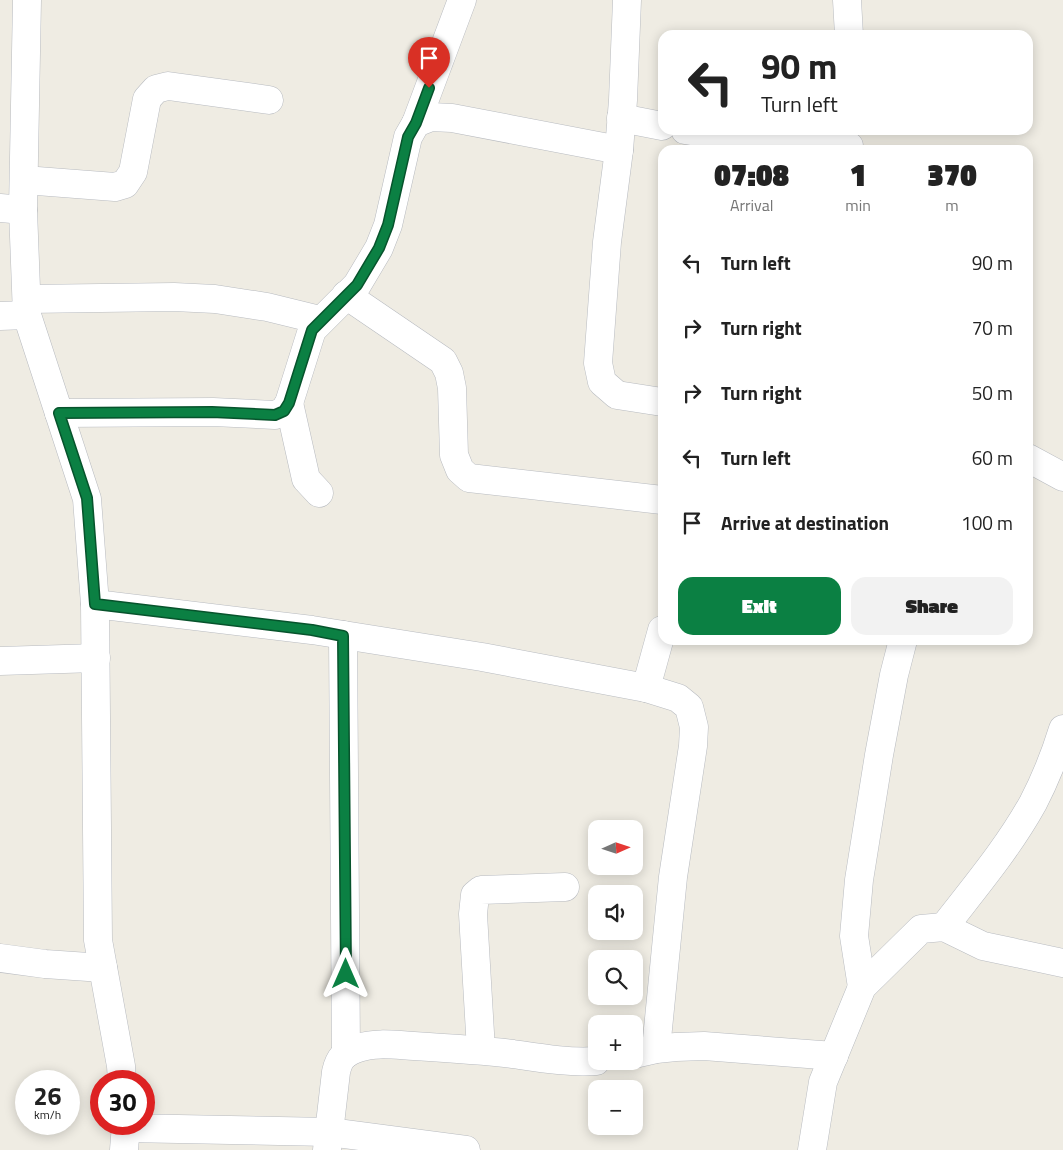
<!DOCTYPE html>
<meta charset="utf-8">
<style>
:root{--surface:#fff;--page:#f2f2f2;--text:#222;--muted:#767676;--accent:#0b8043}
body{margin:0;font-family:"Titillium Web",sans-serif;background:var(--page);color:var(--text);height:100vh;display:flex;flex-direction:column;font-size:19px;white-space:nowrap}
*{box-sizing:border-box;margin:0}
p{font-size:16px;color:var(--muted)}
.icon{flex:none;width:28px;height:28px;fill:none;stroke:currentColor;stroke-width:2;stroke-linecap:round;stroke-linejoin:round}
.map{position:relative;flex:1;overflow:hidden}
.drawer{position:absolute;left:658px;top:145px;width:375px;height:500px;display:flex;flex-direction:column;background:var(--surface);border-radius:15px;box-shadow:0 2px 12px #0003}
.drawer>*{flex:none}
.guide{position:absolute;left:658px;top:30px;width:375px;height:105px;border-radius:15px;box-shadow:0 2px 12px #0003;background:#fff;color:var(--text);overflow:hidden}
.needle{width:32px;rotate:87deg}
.tools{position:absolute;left:588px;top:820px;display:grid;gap:10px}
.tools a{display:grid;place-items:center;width:55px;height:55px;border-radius:10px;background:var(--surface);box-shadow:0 2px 12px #0003;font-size:25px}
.speed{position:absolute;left:15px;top:1070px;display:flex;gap:10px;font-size:25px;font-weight:700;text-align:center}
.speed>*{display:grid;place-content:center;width:65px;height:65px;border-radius:50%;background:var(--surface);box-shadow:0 2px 12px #0003;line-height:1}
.speed small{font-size:12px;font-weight:400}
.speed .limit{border:8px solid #d22;background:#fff;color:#111}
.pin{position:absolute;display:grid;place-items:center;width:42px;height:42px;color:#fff;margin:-51px -21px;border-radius:50% 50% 50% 0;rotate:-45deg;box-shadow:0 0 5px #0007}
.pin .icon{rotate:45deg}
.me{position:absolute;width:55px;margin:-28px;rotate:0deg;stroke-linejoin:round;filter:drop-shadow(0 0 4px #0008)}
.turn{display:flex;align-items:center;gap:18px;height:105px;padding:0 20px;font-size:22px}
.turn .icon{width:65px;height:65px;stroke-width:2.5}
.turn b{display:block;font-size:35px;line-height:42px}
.eta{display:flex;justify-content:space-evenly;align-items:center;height:85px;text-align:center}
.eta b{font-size:30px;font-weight:800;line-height:35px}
.cta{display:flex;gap:10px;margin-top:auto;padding:10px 20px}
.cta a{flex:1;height:58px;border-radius:15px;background:var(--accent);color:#fff;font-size:20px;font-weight:800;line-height:58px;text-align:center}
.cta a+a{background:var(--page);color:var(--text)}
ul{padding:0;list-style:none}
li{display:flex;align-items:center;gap:15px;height:65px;padding:0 20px}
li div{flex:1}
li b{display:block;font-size:19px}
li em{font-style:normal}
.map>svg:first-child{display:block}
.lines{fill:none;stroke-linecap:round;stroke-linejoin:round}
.minor-casing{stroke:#b8bbc0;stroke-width:29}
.tertiary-casing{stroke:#b8bbc0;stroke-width:29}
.minor{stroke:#fff;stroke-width:28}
.tertiary{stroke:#fff;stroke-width:28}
.route-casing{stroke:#07532c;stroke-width:12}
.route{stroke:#0b8043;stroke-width:9}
</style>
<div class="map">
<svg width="1063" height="1150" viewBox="0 0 1063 1150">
<rect width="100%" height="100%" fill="#efece3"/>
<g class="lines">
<g class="minor-casing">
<g id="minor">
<path d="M 627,0 L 623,100 L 619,150 L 607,242 L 598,363 L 602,382 L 617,395 L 662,402"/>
<path d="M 847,0 L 849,35"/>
<path d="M 621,118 L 662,126"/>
<path d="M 416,123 L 462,0"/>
<path d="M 685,130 L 758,142 L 849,146"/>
<path d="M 24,180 L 115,187 L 125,184 L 133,172 L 147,99 L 156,89 L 168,86 L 269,100"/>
<path d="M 0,208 L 23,210"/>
<path d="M 346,295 L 443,361 L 449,373 L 452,388 L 454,455 L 460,470 L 469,478 L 662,500"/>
<path d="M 27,299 L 174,297 L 215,299 L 267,307 L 320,320"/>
<path d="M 0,316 L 27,315"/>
<path d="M 289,403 L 306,479 L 319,493"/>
<path d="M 59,413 L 213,412 L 275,415 L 284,411 L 289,403 L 312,330 L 357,285 L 379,248 L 388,225 L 408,137 L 416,123 L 431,117 L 452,118 L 619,150"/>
<path d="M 1028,458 L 1063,477"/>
<path d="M 95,604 L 312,630 L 482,657 L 646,688 L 678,698 L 689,707 L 694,727 L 693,746 L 673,877 L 656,1049"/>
<path d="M 343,635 L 346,1054"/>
<path d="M 0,661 L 96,658"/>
<path d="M 646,688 L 662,630"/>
<path d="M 944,927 C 975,887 1008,848 1033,803 C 1045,780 1055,755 1063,729"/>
<path d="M 0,958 L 45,964 L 103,968"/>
<path d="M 862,987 L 854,936 L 859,880 L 879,755 L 894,675 L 903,640"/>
<path d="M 481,1050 L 473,914 L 475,895 L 481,890 L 565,887"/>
<path d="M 634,1054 L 656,1049 L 676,1047 L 704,1046 L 834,1056"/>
<path d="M 126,1128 L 329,1132 L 466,1150"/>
<path d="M 327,1150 L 336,1072 C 339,1058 344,1053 358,1048 C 376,1042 395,1045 414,1046 C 447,1048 480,1050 513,1054 C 540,1058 569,1063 596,1061"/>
<path d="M 812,1150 L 823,1082 L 862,987 L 921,929 L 944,927 L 983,946 L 1063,963"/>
</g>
</g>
<g class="tertiary-casing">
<g id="tertiary">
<path d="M 27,0 L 23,210 L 27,315 L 87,499 L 95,604 L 98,940 L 121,1066 L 122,1081"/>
<path d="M 124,1150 L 126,1124"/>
</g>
</g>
<use href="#minor" class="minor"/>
<use href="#tertiary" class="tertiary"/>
</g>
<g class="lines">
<g class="route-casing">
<path id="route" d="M 346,974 L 343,636 L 312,630 L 95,604 L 87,498 L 59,413 L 212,412 L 275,415 L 284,411 L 289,403 L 312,330 L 357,285 L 379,248 L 388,225 L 408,137 L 416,123 L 429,88"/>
</g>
<use href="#route" class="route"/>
</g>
</svg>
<div class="tools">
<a><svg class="needle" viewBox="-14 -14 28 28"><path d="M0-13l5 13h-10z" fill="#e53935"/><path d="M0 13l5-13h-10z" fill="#767676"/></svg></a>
<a><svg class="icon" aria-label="sound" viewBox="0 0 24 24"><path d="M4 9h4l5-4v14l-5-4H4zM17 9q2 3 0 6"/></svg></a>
<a><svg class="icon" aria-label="search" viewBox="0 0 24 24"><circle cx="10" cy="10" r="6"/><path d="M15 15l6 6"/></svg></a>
<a>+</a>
<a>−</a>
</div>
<div class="speed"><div>26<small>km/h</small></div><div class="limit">30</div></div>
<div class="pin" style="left:429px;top:88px;background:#d93025"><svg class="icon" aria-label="arrive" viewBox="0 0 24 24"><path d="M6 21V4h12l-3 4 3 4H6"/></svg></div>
<svg class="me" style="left:346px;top:974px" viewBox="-20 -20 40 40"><path d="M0-17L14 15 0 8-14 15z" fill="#0b8043" stroke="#fff" stroke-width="4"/></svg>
<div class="guide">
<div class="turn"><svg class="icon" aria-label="left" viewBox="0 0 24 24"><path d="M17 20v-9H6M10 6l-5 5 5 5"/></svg><div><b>90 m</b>Turn left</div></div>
</div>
<section class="drawer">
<div class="eta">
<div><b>07:08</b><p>Arrival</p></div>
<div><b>1</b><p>min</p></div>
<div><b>370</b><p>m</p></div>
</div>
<ul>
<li><svg class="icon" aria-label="left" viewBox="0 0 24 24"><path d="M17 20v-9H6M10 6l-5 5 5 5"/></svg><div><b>Turn left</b></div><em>90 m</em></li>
<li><svg class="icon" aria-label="right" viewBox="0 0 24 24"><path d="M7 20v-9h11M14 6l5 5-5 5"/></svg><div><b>Turn right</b></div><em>70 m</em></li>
<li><svg class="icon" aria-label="right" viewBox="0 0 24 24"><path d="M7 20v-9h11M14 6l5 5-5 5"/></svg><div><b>Turn right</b></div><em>50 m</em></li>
<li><svg class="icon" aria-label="left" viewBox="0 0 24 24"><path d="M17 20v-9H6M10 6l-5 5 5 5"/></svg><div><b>Turn left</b></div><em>60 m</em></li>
<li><svg class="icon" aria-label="arrive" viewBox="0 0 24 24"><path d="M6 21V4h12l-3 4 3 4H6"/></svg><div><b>Arrive at destination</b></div><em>100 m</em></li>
</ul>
<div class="cta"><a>Exit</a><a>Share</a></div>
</section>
</div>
